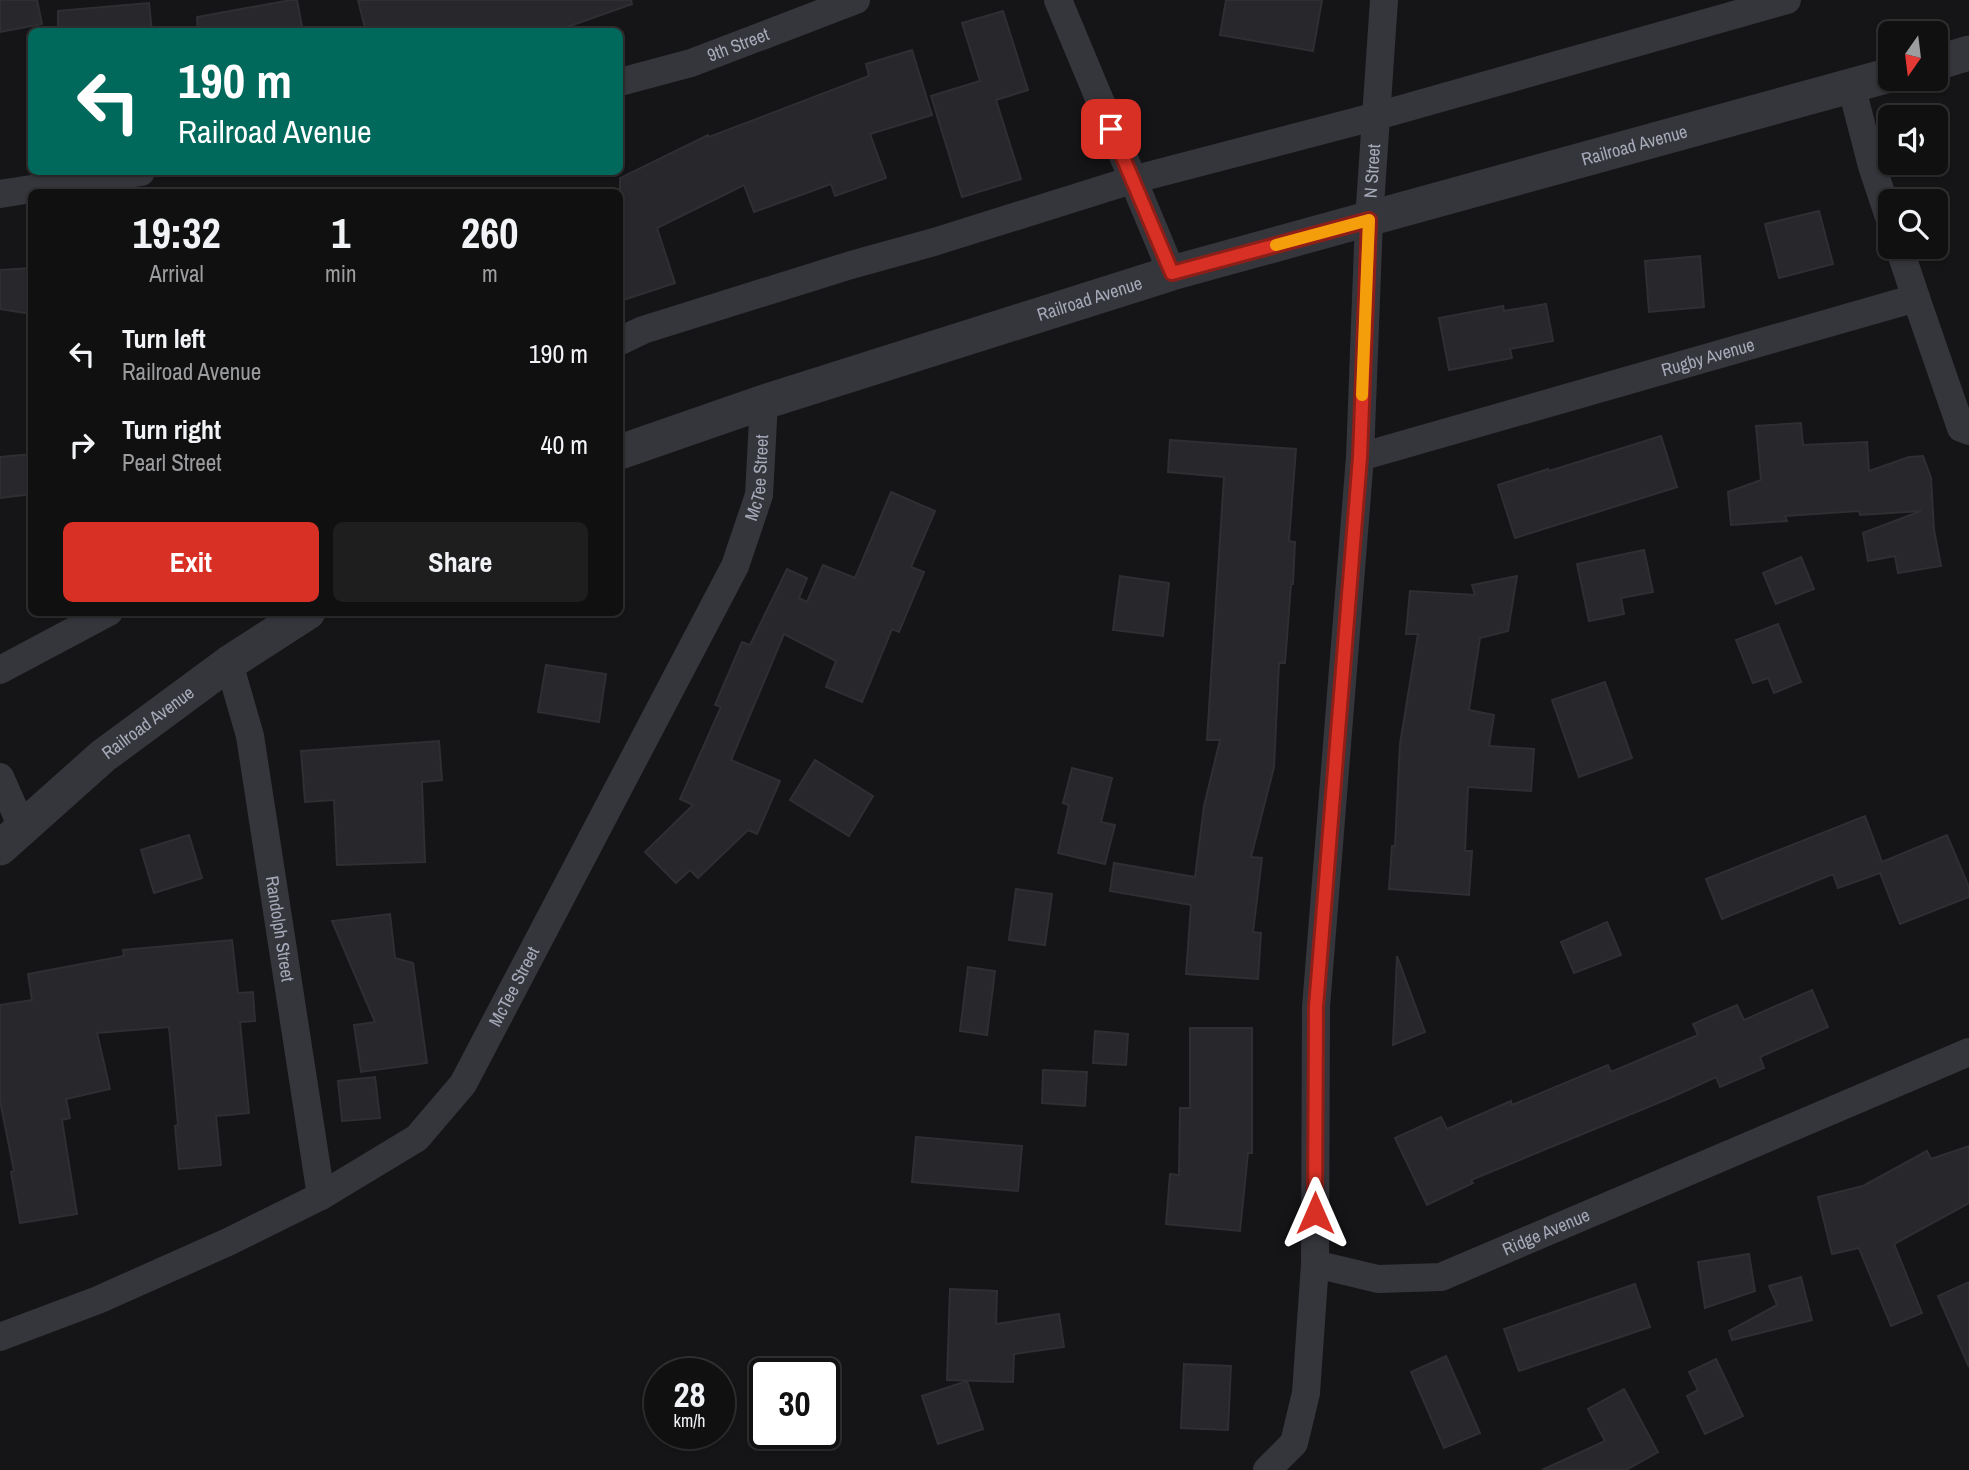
<!DOCTYPE html>
<style>
:root{--surface:#101011;--page:#1e1e1f;--text:#f1f3f6;--muted:#9c9d9f;--line:#303031;--accent:#d93025}
body{margin:0;font-family:"Archivo Narrow",sans-serif;background:var(--page);color:var(--text);height:100vh;display:flex;flex-direction:column;font-size:26px;white-space:nowrap}
*{box-sizing:border-box;margin:0}
p{font-size:23px;color:var(--muted)}
.icon{flex:none;width:38px;height:38px;fill:none;stroke:currentColor;stroke-width:2;stroke-linecap:round;stroke-linejoin:round}
.map{position:relative;flex:1;overflow:hidden}
.side{position:absolute;left:28px;top:189px;width:595px;height:427px;display:flex;flex-direction:column;background:var(--surface);border-radius:10px;box-shadow:0 2px 5px #0004,0 0 0 2px var(--line)}
.side>*{flex:none}
.top-card{position:absolute;left:28px;top:28px;width:595px;height:147px;border-radius:10px;box-shadow:0 2px 5px #0004,0 0 0 2px var(--line);background:#00695c;color:#fff;overflow:hidden}
.needle{width:46px;rotate:194deg}
.controls{position:absolute;left:1878px;top:21px;display:grid;gap:14px}
.controls a{display:grid;place-items:center;width:70px;height:70px;border-radius:10px;background:var(--surface);box-shadow:0 2px 5px #0004,0 0 0 2px var(--line);font-size:35px}
.speed{position:absolute;left:644px;top:1358px;display:flex;gap:14px;font-size:35px;font-weight:700;text-align:center}
.speed>*{display:grid;place-content:center;width:91px;height:91px;border-radius:50%;background:var(--surface);box-shadow:0 2px 5px #0004,0 0 0 2px var(--line);line-height:1}
.speed small{font-size:18px;font-weight:400}
.speed .limit{border:4px solid #111;border-radius:10px;background:#fff;color:#111}
.pin{position:absolute;display:grid;place-items:center;width:60px;height:60px;color:#fff;margin:-30px;border-radius:14px;box-shadow:0 4px 10px #0006}
.me{position:absolute;width:77px;margin:-38px;rotate:0deg;stroke-linejoin:round;filter:drop-shadow(0 0 5px #0008)}
.turn{display:flex;align-items:center;gap:24px;height:147px;padding:0 35px;font-size:32px}
.turn .icon{width:91px;height:91px;stroke-width:2.5}
.turn b{display:block;font-size:49px;line-height:60px}
.eta{display:flex;justify-content:space-evenly;align-items:center;height:119px;text-align:center}
.eta b{font-size:42px;font-weight:700;line-height:49px}
.button{display:flex;gap:14px;margin-top:auto;padding:14px 35px}
.button a{flex:1;height:80px;border-radius:10px;background:var(--accent);color:#fff;font-size:28px;font-weight:700;line-height:80px;text-align:center}
.button a+a{background:var(--page);color:var(--text)}
ul{padding:0;list-style:none}
li{display:flex;align-items:center;gap:21px;height:91px;padding:0 35px}
li div{flex:1}
li b{display:block;font-size:26px}
li em{font-style:normal}
.map>svg:first-child{display:block}
.building{fill:#28272b;stroke:#2f2e33;stroke-width:2}
.lines{fill:none;stroke-linecap:round;stroke-linejoin:round}
.minor{stroke:#35363c;stroke-width:28}
.tertiary{stroke:#35363c;stroke-width:35}
.route-casing{stroke:#8d1f18;stroke-width:18}
.route{stroke:#d93025;stroke-width:12}
.slow{stroke:#f59e0b;stroke-width:12}
.labels{text-anchor:middle;stroke-width:7;stroke-linejoin:round;paint-order:stroke}
.street-label{font-size:18px;fill:#a5a9b8;stroke:#101012}
</style>
<div class="map">
<svg width="1969" height="1470" viewBox="0 0 1969 1470">
<rect width="100%" height="100%" fill="#151517"/>
<g class="building">
<path d="M 0,0 L 37,0 L 42,24 L 0,32 Z"/>
<path d="M 291,0 L 297,0 L 303,32 L 198,32 L 197,17 Z"/>
<path d="M 358,0 L 631,0 L 632,4 L 567,27 L 542,32 L 366,32 Z"/>
<path d="M 1226,0 L 1322,0 L 1313,51 L 1220,35 Z"/>
<path d="M 149,3 L 152,32 L 58,32 L 58,11 Z"/>
<path d="M 1003,11 L 1028,90 L 996,100 L 1021,179 L 962,197 L 931,96 L 980,81 L 962,23 Z"/>
<path d="M 912,50 L 932,115 L 870,134 L 886,178 L 835,196 L 831,184 L 754,212 L 744,185 L 657,228 L 675,283 L 620,301 L 620,178 L 708,135 L 709,137 L 869,76 L 866,64 Z"/>
<path d="M 1819,211 L 1833,264 L 1779,278 L 1765,224 Z"/>
<path d="M 1700,256 L 1704,307 L 1649,312 L 1645,261 Z"/>
<path d="M 32,268 L 32,314 L 0,309 L 0,270 Z"/>
<path d="M 1546,304 L 1553,341 L 1510,349 L 1512,358 L 1449,370 L 1439,318 L 1503,306 L 1504,311 Z"/>
<path d="M 1801,423 L 1803,445 L 1867,442 L 1869,471 L 1909,457 L 1923,456 L 1931,478 L 1934,530 L 1941,566 L 1898,573 L 1895,556 L 1868,561 L 1863,533 L 1921,511 L 1860,515 L 1859,511 L 1785,516 L 1787,521 L 1731,525 L 1728,492 L 1761,480 L 1756,426 Z"/>
<path d="M 1661,436 L 1677,487 L 1515,538 L 1498,485 L 1548,469 L 1549,471 Z"/>
<path d="M 1170,440 L 1296,449 L 1289,541 L 1295,542 L 1293,584 L 1291,584 L 1285,663 L 1279,663 L 1274,767 L 1251,857 L 1262,858 L 1253,932 L 1261,933 L 1258,979 L 1186,974 L 1191,905 L 1110,891 L 1114,863 L 1195,877 L 1204,806 L 1220,740 L 1207,740 L 1224,477 L 1168,472 Z"/>
<path d="M 32,454 L 32,494 L 0,498 L 0,457 Z"/>
<path d="M 891,492 L 935,511 L 911,567 L 924,572 L 899,632 L 892,629 L 862,702 L 826,687 L 836,661 L 784,634 L 731,760 L 780,781 L 757,834 L 748,830 L 698,878 L 690,870 L 676,883 L 645,852 L 693,805 L 680,799 L 721,707 L 715,705 L 742,642 L 750,645 L 787,569 L 807,578 L 799,598 L 807,602 L 823,565 L 855,578 Z"/>
<path d="M 1644,550 L 1653,592 L 1621,598 L 1624,614 L 1589,621 L 1577,564 Z"/>
<path d="M 1801,557 L 1814,589 L 1776,604 L 1763,573 Z"/>
<path d="M 1120,576 L 1169,583 L 1163,636 L 1113,630 Z"/>
<path d="M 1517,576 L 1508,631 L 1480,638 L 1469,710 L 1494,715 L 1489,746 L 1534,749 L 1531,791 L 1468,787 L 1465,851 L 1472,851 L 1469,895 L 1389,889 L 1392,846 L 1395,846 L 1400,744 L 1418,634 L 1406,634 L 1410,591 L 1475,595 L 1472,585 Z"/>
<path d="M 1778,624 L 1801,682 L 1774,693 L 1768,678 L 1753,683 L 1736,640 Z"/>
<path d="M 546,665 L 606,674 L 599,722 L 538,712 Z"/>
<path d="M 1605,682 L 1632,758 L 1579,777 L 1552,700 Z"/>
<path d="M 439,741 L 442,780 L 422,782 L 425,862 L 337,865 L 334,800 L 305,802 L 301,751 Z"/>
<path d="M 815,760 L 873,796 L 849,836 L 790,800 Z"/>
<path d="M 1072,768 L 1112,778 L 1101,822 L 1115,825 L 1105,864 L 1058,853 L 1069,805 L 1063,803 Z"/>
<path d="M 1865,816 L 1882,862 L 1947,835 L 1969,887 L 1969,897 L 1900,924 L 1880,873 L 1838,888 L 1833,874 L 1722,919 L 1706,879 Z"/>
<path d="M 189,835 L 202,878 L 154,893 L 141,850 Z"/>
<path d="M 1016,889 L 1052,894 L 1045,945 L 1009,940 Z"/>
<path d="M 390,914 L 395,958 L 413,963 L 427,1063 L 361,1072 L 354,1025 L 375,1022 L 332,921 Z"/>
<path d="M 1607,922 L 1621,955 L 1574,973 L 1561,942 Z"/>
<path d="M 232,940 L 238,993 L 253,992 L 255,1021 L 240,1022 L 249,1113 L 216,1116 L 221,1165 L 179,1169 L 175,1126 L 178,1125 L 169,1027 L 97,1033 L 110,1089 L 66,1099 L 70,1118 L 62,1120 L 77,1214 L 20,1223 L 11,1172 L 14,1171 L 0,1101 L 0,1005 L 32,1000 L 28,974 L 124,956 L 123,950 Z"/>
<path d="M 1397,956 L 1425,1032 L 1393,1045 Z"/>
<path d="M 968,967 L 995,971 L 987,1035 L 960,1031 Z"/>
<path d="M 1812,990 L 1828,1027 L 1760,1057 L 1764,1068 L 1720,1087 L 1716,1077 L 1670,1098 L 1471,1180 L 1473,1183 L 1427,1205 L 1395,1138 L 1441,1117 L 1447,1129 L 1511,1101 L 1512,1105 L 1608,1065 L 1611,1072 L 1698,1035 L 1693,1024 L 1737,1005 L 1744,1020 Z"/>
<path d="M 1190,1028 L 1252,1028 L 1252,1153 L 1248,1153 L 1240,1231 L 1166,1224 L 1170,1174 L 1179,1175 L 1180,1108 L 1190,1108 Z"/>
<path d="M 1095,1031 L 1128,1034 L 1126,1065 L 1093,1063 Z"/>
<path d="M 1043,1070 L 1087,1072 L 1085,1106 L 1042,1103 Z"/>
<path d="M 375,1077 L 380,1118 L 342,1121 L 338,1081 Z"/>
<path d="M 916,1137 L 1022,1146 L 1018,1191 L 912,1182 Z"/>
<path d="M 1969,1146 L 1969,1203 L 1894,1244 L 1922,1313 L 1891,1326 L 1859,1248 L 1832,1254 L 1818,1197 L 1863,1186 L 1927,1151 L 1931,1159 Z"/>
<path d="M 1749,1254 L 1755,1291 L 1705,1308 L 1698,1262 Z"/>
<path d="M 1801,1277 L 1812,1320 L 1732,1340 L 1729,1331 L 1777,1305 L 1769,1286 Z"/>
<path d="M 1969,1282 L 1969,1367 L 1938,1296 Z"/>
<path d="M 1635,1284 L 1650,1327 L 1519,1371 L 1504,1329 Z"/>
<path d="M 950,1289 L 997,1291 L 996,1324 L 1059,1314 L 1064,1347 L 1014,1354 L 1013,1382 L 947,1380 Z"/>
<path d="M 1446,1356 L 1480,1433 L 1444,1448 L 1411,1372 Z"/>
<path d="M 1716,1359 L 1743,1416 L 1705,1434 L 1687,1396 L 1698,1390 L 1689,1372 Z"/>
<path d="M 1184,1364 L 1231,1366 L 1228,1430 L 1181,1428 Z"/>
<path d="M 967,1381 L 983,1429 L 938,1444 L 922,1396 Z"/>
<path d="M 1624,1389 L 1658,1452 L 1626,1470 L 1542,1470 L 1605,1441 L 1588,1409 Z"/>
</g>
<g class="lines">
<g class="minor">
<path d="M 1058,0 L 1172,273"/>
<path id="s1" d="M 620,82 L 691,63 L 856,0"/>
<path d="M 1851,85 L 1872,166 L 1890,220"/>
<path d="M 0,194 L 141,172"/>
<path d="M 1899,247 L 1916,298"/>
<path d="M 620,341 L 643,330 L 851,265 L 934,242 L 1132,180 L 1377,116 L 1787,0"/>
<path id="s2" d="M 1360,457 L 1916,298 L 1961,428 L 1969,431"/>
<path id="s3" d="M 229,663 L 250,736 L 321,1196"/>
<path d="M 0,670 L 109,612"/>
<path d="M 0,777 L 22,827"/>
<path id="s4" d="M 1315,1264 L 1378,1279 L 1441,1277 L 1969,1052"/>
<path id="s5" d="M 0,1337 L 98,1300 L 228,1242 L 321,1196 L 417,1138 L 463,1084 L 735,566 L 759,495 L 764,402"/>
<path id="s6" d="M 1267,1470 L 1294,1443 L 1306,1393 L 1315,1264 L 1316,1007 L 1360,457 L 1369,220 L 1384,0"/>
</g>
<g class="tertiary">
<path d="M 1936,63 L 1969,53"/>
<path id="s7" d="M 620,452 L 764,402 L 1172,273 L 1890,75"/>
<path id="s8" d="M 0,848 L 103,756 L 229,663 L 308,612"/>
</g>
</g>
<g class="lines">
<g class="route-casing">
<path id="route" d="M 1111,129 L 1172,273 L 1369,220 L 1360,457 L 1316,1007 L 1315,1213"/>
</g>
<use href="#route" class="route"/>
<path class="slow" d="M 1276,245 L 1369,220 L 1362,395"/>
</g>
<g class="labels">
<g class="street-label">
<text dy="6" stroke="none"><textPath href="#s1" startOffset="124">9th Street</textPath></text>
<text dy="6" stroke="none"><textPath href="#s7" startOffset="1060">Railroad Avenue</textPath></text>
<text dy="6" stroke="none"><textPath href="#s6" startOffset="1314">N Street</textPath></text>
<text dy="6" stroke="none"><textPath href="#s7" startOffset="494">Railroad Avenue</textPath></text>
<text dy="6" stroke="none"><textPath href="#s2" startOffset="362">Rugby Avenue</textPath></text>
<text dy="6" stroke="none"><textPath href="#s5" startOffset="1211">McTee Street</textPath></text>
<text dy="6" stroke="none"><textPath href="#s8" startOffset="194">Railroad Avenue</textPath></text>
<text dy="6" stroke="none"><textPath href="#s3" startOffset="271">Randolph Street</textPath></text>
<text dy="6" stroke="none"><textPath href="#s5" startOffset="644">McTee Street</textPath></text>
<text dy="6" stroke="none"><textPath href="#s4" startOffset="242">Ridge Avenue</textPath></text>
</g>
</g>
</svg>
<div class="controls">
<a><svg class="needle" viewBox="-14 -14 28 28"><path d="M0-13l5 13h-10z" fill="#e53935"/><path d="M0 13l5-13h-10z" fill="#9c9d9f"/></svg></a>
<a><svg class="icon" aria-label="sound" viewBox="0 0 24 24"><path d="M4 9h4l5-4v14l-5-4H4zM17 9q2 3 0 6"/></svg></a>
<a><svg class="icon" aria-label="search" viewBox="0 0 24 24"><circle cx="10" cy="10" r="6"/><path d="M15 15l6 6"/></svg></a>
</div>
<div class="speed"><div>28<small>km/h</small></div><div class="limit">30</div></div>
<div class="pin" style="left:1111px;top:129px;background:#d93025"><svg class="icon" aria-label="arrive" viewBox="0 0 24 24"><path d="M6 21V4h12l-3 4 3 4H6"/></svg></div>
<svg class="me" style="left:1315px;top:1213px" viewBox="-20 -20 40 40"><path d="M0-17L14 15 0 8-14 15z" fill="#d93025" stroke="#fff" stroke-width="4"/></svg>
<div class="top-card">
<div class="turn"><svg class="icon" aria-label="left" viewBox="0 0 24 24"><path d="M17 20v-9H6M10 6l-5 5 5 5"/></svg><div><b>190 m</b>Railroad Avenue</div></div>
</div>
<section class="side">
<div class="eta">
<div><b>19:32</b><p>Arrival</p></div>
<div><b>1</b><p>min</p></div>
<div><b>260</b><p>m</p></div>
</div>
<ul>
<li><svg class="icon" aria-label="left" viewBox="0 0 24 24"><path d="M17 20v-9H6M10 6l-5 5 5 5"/></svg><div><b>Turn left</b><p>Railroad Avenue</p></div><em>190 m</em></li>
<li><svg class="icon" aria-label="right" viewBox="0 0 24 24"><path d="M7 20v-9h11M14 6l5 5-5 5"/></svg><div><b>Turn right</b><p>Pearl Street</p></div><em>40 m</em></li>
</ul>
<div class="button"><a>Exit</a><a>Share</a></div>
</section>
</div>
